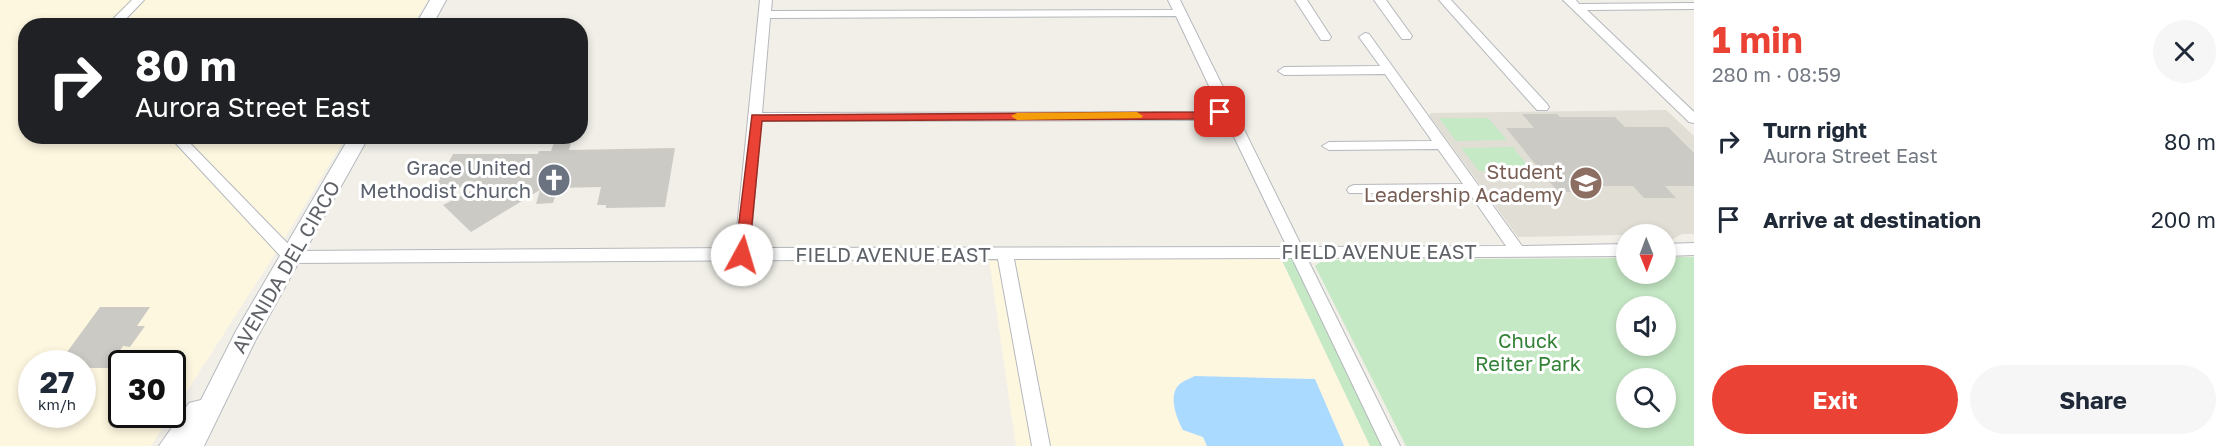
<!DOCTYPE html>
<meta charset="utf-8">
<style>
:root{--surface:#fff;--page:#f6f6f7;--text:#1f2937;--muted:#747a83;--accent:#ea4335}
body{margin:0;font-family:"Golos Text",sans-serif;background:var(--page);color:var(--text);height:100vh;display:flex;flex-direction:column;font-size:22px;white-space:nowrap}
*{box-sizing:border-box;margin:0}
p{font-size:20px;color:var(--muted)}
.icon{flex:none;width:33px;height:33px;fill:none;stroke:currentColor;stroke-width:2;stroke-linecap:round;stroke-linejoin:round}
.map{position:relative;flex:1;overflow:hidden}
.details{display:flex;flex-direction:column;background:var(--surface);width:540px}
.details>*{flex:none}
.top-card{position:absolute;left:18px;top:18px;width:570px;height:126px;border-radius:24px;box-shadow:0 3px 9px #0003;background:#202124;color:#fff;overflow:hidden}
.needle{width:39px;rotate:179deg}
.tools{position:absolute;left:1616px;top:224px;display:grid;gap:12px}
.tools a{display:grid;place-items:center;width:60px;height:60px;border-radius:50%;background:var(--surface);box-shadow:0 3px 9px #0003;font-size:30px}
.speed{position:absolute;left:18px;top:350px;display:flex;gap:12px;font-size:30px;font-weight:700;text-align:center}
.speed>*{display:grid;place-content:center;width:78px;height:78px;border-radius:50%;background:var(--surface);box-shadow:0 3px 9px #0003;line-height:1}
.speed small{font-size:15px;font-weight:400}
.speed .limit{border:3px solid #111;border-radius:9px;background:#fff;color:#111}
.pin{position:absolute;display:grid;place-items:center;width:51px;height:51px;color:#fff;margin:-26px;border-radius:12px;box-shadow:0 3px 9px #0006}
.me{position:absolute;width:66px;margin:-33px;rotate:6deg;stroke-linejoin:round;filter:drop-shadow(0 0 4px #0008)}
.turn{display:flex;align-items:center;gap:21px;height:126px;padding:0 18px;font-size:27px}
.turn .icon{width:78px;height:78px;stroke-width:2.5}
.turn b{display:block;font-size:42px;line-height:51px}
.round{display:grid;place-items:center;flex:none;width:63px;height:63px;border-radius:32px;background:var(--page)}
.summary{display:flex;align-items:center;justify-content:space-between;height:102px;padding:0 18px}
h1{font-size:36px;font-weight:700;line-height:45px;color:var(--accent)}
.cta{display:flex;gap:12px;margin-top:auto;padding:12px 18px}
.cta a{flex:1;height:69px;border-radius:36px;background:var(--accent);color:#fff;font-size:24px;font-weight:700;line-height:69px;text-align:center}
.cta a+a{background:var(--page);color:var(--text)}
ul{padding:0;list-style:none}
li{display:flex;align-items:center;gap:18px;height:78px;padding:0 18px}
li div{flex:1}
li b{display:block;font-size:22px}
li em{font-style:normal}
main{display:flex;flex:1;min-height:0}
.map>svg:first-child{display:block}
.commercial{fill:#fef7e0;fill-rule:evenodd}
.education{fill:#e1ded6}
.green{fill:#c5e8c5;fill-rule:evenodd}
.water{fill:#aadaff}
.building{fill:#cccac5}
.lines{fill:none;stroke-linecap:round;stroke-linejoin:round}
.street-casing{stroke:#b5b8bc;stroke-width:2}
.secondary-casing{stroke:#b6babf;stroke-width:2}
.street{fill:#fff;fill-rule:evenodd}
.secondary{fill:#fff;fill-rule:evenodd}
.route{fill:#ea4335;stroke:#982c22;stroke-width:1.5}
.slow{fill:#f59e0b}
.labels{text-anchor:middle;stroke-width:6;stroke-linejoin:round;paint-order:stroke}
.worship-label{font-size:20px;fill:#5b616d;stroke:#fff;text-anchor:end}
.education-label{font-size:20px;fill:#785e54;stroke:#fff;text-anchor:end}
.street-label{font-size:20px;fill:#5f6368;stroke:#fff}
.park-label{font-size:20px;fill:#348238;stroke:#fff}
</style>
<main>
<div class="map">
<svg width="1694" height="446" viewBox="0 0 1694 446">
<rect width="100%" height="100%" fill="#f1efe8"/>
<g class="commercial">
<path d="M 0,0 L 428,0 L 413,25 L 26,26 L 26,136 L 346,137 L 275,254 L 173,413 L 172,363 L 122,363 L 122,414 L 172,414 L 151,446 L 0,446 ZM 32,363 L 82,363 L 82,414 L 32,414 Z"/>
<path d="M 1277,250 L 1370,446 L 1344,446 L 1314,380 L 1183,430 L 1203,437 L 1207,446 L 1016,446 L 988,252 Z"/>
</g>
<path class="education" d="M 1666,110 L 1694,136 L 1694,234 L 1682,234 L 1671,240 L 1665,239 L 1665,234 L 1518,237 L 1429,115 L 1431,113 Z"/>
<g class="green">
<path d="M 1439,118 L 1488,118 L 1507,140 L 1456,141 Z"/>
<path d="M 1513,147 L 1532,171 L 1479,171 L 1461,148 Z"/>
<path d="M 1626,248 L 1316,255 L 1307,262 L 1396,446 L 1370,446 L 1277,250 Z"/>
<path d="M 1665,257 L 1694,257 L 1694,446 L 1406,446 L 1315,266 L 1323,260 L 1626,258 L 1626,273 L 1665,273 ZM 1626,306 L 1665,306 L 1665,345 L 1626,345 ZM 1626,378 L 1665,378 L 1665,417 L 1626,417 Z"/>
</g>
<path class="water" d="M 1195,376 L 1315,379 L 1344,446 L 1207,446 L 1203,437 L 1183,430 C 1176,418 1167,393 1181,383 C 1185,380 1191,378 1195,376 Z"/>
<g class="building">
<path d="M 1522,114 L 1557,114 L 1560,117 L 1615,117 L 1625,127 L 1668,127 L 1694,153 L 1694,186 L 1665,186 L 1676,198 L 1644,198 L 1633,186 L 1574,186 L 1579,192 L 1558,192 L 1506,128 L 1534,128 Z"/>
<path d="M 556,136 L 573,136 L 569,150 L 675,148 L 665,207 L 606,208 L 606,205 L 597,205 L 601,187 L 558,188 L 553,203 L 536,204 L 540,190 L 471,232 L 443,205 L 479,187 L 435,188 L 453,154 L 538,154 L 539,151 L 551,151 Z"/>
<path d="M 100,307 L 150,307 L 137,326 L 145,326 L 130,347 L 123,346 L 108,368 L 82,368 L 82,363 L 59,363 Z"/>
</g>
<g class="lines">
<g class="street-casing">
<g id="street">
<path d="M 132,0 L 144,0 L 119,26 L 106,26 Z"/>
<path d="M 760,0 L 772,0 L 771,11 L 1173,10 L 1168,0 L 1180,0 L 1302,247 L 1506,246 L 1470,194 L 1349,193 L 1347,190 L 1349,187 L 1354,185 L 1463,184 L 1438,149 L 1329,150 L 1322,146 L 1329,142 L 1432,141 L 1385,74 L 1284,75 L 1278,71 L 1284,67 L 1380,66 L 1359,37 L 1365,33 L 1369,34 L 1522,246 L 1626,244 L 1626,256 L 1307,258 L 1400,446 L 1382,446 L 1292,258 L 1014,259 L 1050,446 L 1032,446 L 998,259 L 291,263 L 285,261 L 169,136 L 183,136 L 295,251 L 735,248 ZM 1176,16 L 1219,107 L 1197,112 L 762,113 L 770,18 ZM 1223,114 L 1287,247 L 750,248 L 761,121 L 1197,120 Z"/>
<path d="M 1295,0 L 1307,0 L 1331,37 L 1329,40 L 1321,40 Z"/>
<path d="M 1374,0 L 1386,0 L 1412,36 L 1410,39 L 1402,39 Z"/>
<path d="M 1439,0 L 1451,0 L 1547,104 L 1549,107 L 1547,110 L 1537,110 Z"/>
<path d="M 1563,0 L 1576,0 L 1579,4 L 1694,3 L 1694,9 L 1587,10 L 1694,112 L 1694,123 L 1689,122 Z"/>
<path d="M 1694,243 L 1694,255 L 1665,256 L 1665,244 Z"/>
</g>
</g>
<g class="secondary-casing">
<g id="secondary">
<path d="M 430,0 L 446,0 L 432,26 L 415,26 Z"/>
<path d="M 350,136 L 369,136 L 255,341 L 204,446 L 159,446 L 189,403 L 201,400 L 236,331 Z"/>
</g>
</g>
<use href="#street" class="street"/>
<use href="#secondary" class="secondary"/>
</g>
<path class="route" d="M 1220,108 L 1224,109 L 1224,114 L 1197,119 L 762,121 L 749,255 L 742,260 L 735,255 L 752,115 L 1197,112 Z"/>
<path class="slow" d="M 1137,112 L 1143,116 L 1141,118 L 1017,120 L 1011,116 L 1017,113 Z"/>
<defs>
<g id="church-disc" transform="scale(1.725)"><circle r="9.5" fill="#6b7280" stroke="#fff"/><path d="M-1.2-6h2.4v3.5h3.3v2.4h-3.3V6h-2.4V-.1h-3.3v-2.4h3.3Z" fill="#fff"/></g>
<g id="school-disc" transform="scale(1.725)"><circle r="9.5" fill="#8d6e63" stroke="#fff"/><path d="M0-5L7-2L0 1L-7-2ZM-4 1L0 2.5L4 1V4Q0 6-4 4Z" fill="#fff"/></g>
</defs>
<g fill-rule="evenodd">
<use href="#church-disc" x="554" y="180"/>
<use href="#school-disc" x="1586" y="183"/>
</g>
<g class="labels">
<g class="worship-label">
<text x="531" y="175">Grace United<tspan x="531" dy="23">Methodist Church</tspan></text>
</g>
<g class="education-label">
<text x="1563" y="179">Student<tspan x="1563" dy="23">Leadership Academy</tspan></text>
</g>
<g class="street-label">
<text x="1379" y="259">FIELD AVENUE EAST</text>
<text x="893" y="262">FIELD AVENUE EAST</text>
<text transform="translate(286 267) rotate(-60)" y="7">AVENIDA DEL CIRCO</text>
</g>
<g class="park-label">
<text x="1528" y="348">Chuck<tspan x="1528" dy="23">Reiter Park</tspan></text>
</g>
</g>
</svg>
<div class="tools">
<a><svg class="needle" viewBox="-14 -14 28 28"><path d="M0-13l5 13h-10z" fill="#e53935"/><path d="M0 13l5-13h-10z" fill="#747a83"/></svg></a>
<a><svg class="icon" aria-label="sound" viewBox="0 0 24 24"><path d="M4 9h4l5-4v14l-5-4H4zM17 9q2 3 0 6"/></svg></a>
<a><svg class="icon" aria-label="search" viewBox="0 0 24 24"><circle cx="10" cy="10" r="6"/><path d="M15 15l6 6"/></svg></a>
</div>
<div class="speed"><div>27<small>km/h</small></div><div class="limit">30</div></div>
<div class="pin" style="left:1220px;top:112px;background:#d93025"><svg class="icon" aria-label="arrive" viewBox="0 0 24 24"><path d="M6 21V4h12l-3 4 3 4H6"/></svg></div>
<svg class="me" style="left:742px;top:255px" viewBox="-20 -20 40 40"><circle r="19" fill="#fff"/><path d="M0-13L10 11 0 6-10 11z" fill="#ea4335"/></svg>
<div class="top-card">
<div class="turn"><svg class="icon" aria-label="right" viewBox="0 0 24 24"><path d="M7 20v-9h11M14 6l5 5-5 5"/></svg><div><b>80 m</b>Aurora Street East</div></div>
</div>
</div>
<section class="details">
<div class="summary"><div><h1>1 min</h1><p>280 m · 08:59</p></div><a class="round"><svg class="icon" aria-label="close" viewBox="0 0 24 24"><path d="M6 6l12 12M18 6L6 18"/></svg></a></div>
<ul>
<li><svg class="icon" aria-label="right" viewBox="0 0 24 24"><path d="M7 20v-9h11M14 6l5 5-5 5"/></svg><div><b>Turn right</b><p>Aurora Street East</p></div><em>80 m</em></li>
<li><svg class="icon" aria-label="arrive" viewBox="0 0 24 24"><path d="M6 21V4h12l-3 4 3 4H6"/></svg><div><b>Arrive at destination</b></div><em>200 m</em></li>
</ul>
<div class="cta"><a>Exit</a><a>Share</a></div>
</section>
</main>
